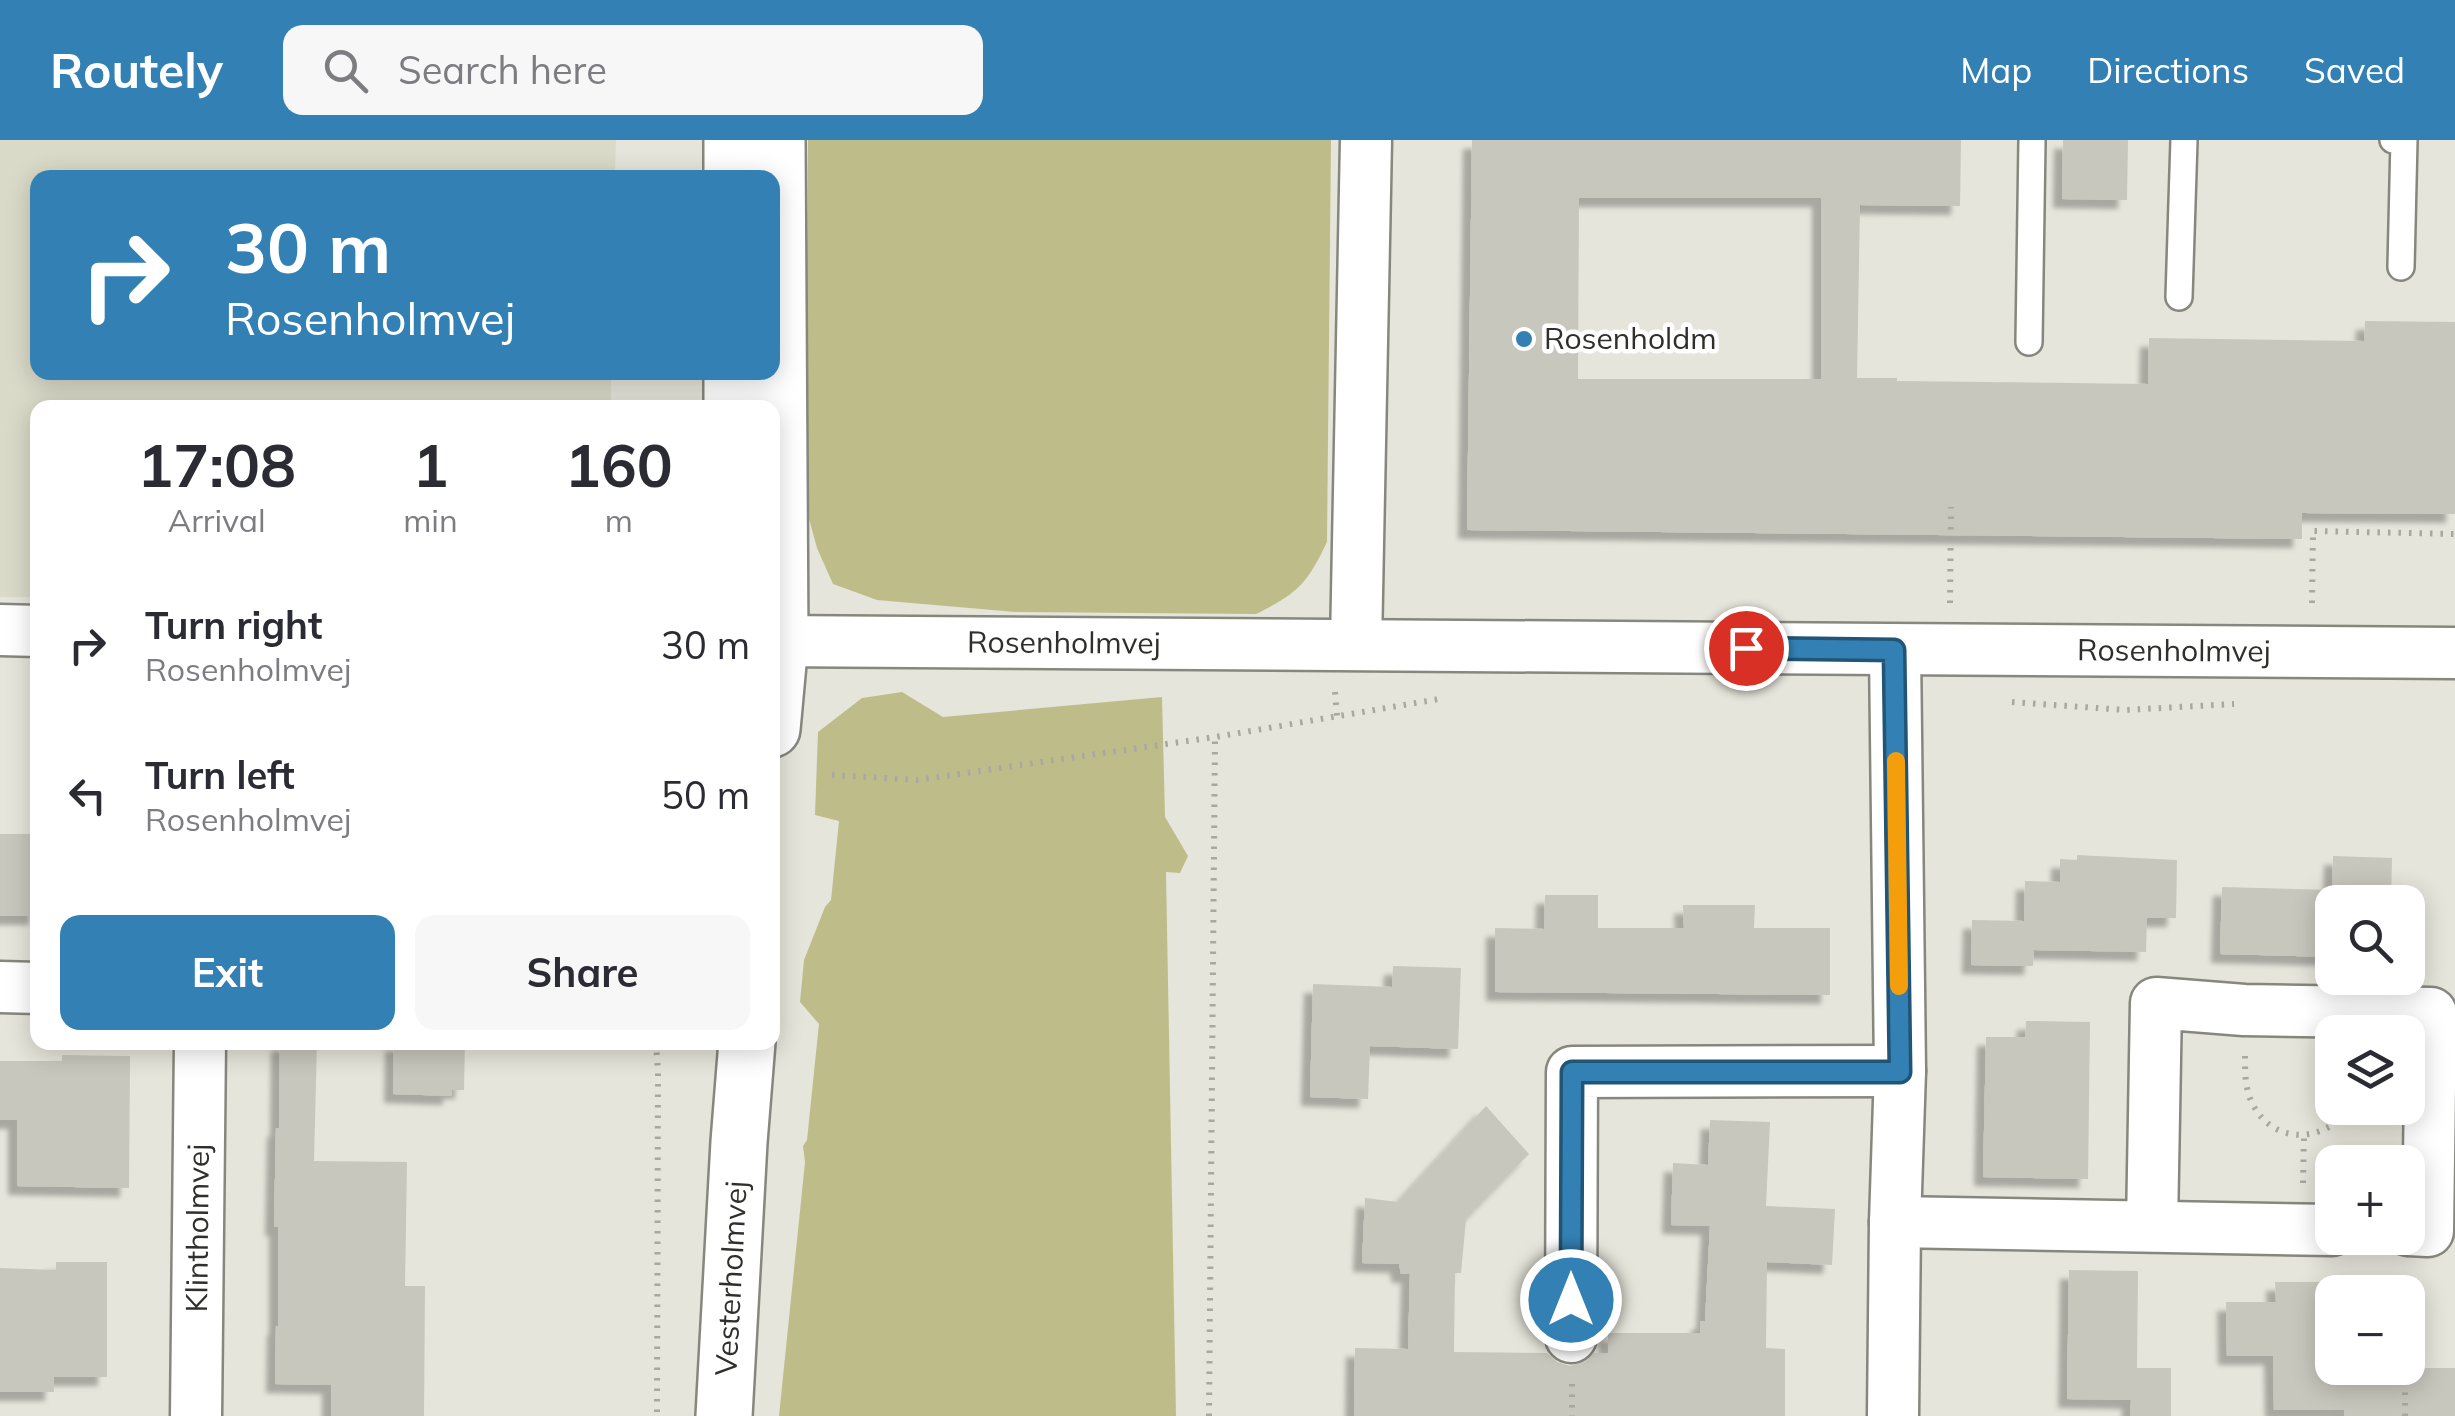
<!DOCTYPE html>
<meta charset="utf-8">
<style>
:root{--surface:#fff;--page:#f7f7f7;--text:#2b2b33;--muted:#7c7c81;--accent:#3381b4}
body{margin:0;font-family:Mulish,sans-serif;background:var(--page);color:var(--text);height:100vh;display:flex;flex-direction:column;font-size:38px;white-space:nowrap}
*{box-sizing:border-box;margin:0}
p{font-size:32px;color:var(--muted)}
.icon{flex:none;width:55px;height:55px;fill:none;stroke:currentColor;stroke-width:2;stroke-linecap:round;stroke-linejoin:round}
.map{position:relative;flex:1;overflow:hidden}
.drawer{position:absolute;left:30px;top:260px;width:750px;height:650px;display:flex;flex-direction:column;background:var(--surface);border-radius:20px;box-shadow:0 5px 25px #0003}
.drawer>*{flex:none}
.hud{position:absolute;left:30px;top:30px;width:750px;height:210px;border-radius:20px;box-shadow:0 5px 25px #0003;background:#3381b4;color:#fff;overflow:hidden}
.controls{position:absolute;left:2315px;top:745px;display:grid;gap:20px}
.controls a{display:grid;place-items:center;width:110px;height:110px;border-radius:20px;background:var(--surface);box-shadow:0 5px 25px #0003;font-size:50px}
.pin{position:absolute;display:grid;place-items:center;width:85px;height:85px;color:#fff;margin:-42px;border:5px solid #fff;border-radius:50%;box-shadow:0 2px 10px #0007}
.me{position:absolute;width:110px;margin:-55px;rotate:0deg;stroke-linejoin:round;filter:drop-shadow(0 0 8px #0008)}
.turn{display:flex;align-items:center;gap:35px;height:210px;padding:0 30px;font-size:45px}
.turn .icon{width:130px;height:130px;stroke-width:2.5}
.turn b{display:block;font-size:70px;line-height:85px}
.eta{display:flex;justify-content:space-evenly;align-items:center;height:170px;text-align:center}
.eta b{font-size:60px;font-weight:700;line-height:70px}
.primary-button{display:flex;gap:20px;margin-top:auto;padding:20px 30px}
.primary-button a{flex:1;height:115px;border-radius:20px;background:var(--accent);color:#fff;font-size:40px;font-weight:700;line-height:115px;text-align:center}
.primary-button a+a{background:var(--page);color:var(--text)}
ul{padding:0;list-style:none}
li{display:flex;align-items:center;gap:30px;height:150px;padding:0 30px}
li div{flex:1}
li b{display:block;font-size:38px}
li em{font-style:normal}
header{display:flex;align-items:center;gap:60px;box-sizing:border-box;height:140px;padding:0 50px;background:var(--accent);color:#fff}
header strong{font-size:48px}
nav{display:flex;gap:55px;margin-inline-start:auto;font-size:35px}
.search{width:700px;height:90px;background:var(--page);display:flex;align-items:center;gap:25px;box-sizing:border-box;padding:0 35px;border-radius:20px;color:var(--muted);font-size:38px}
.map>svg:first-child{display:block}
.built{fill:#dadac9}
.green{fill:#bebd89}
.building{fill:#c7c7bd;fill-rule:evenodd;filter:url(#shadow)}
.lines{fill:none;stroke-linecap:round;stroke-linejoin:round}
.service-casing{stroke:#86877d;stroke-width:30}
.minor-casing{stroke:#86877d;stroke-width:55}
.tertiary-casing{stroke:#86877d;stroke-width:60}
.path{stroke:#a8a8a0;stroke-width:6;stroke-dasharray:2.5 8;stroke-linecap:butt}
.service{stroke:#fff;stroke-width:25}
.minor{stroke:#fff;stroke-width:50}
.tertiary{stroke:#fff;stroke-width:55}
.route-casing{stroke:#215475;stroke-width:25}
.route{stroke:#3381b4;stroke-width:18}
.slow{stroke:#f59e0b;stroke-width:18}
.poi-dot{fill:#3381b4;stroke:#fff;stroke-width:4}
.labels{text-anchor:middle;stroke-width:9;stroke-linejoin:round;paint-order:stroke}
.poi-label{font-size:30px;fill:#2f2f2b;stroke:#fff;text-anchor:start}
.street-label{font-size:30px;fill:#2f2f2b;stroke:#fff}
</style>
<header>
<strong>Routely</strong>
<div class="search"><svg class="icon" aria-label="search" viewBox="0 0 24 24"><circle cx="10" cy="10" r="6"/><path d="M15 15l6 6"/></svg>Search here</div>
<nav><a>Map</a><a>Directions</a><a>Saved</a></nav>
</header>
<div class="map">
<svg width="2455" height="1276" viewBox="0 0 2455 1276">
<defs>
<filter id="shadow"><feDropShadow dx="-9" dy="9" stdDeviation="2.5" flood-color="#0004"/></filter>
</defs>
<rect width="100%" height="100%" fill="#e5e5db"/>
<path class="built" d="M 0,0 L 616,0 L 615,37 L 38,38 L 38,232 L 611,233 L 611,267 L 38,268 L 37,457 L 0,457 Z"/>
<g class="green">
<path d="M 808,0 L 1331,0 L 1327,402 C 1307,444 1298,453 1256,474 L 1015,472 L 877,460 L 833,444 L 817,408 L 805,364 Z"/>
<path d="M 902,552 L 943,577 L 1162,557 L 1165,677 L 1188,716 L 1180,733 L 1166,732 L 1176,1276 L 779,1276 L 805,1022 L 803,1006 L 807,1000 L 819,884 L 800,862 L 804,820 L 825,767 L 831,760 L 839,681 L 815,675 L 818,592 L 862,558 Z"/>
</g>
<g class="building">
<path d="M 1472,0 L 1961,0 L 1960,66 L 1860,65 L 1857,238 L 1897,238 L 1897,241 L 2148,244 L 2149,198 L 2364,201 L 2365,181 L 2455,182 L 2455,374 L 2302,373 L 2302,399 L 1467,390 ZM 1579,58 L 1821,58 L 1821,239 L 1578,239 Z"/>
<path d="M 2063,0 L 2128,0 L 2127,60 L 2062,59 Z"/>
<rect x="0" y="694" width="38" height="82"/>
<path d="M 2077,715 L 2177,720 L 2176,778 L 2147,778 L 2146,812 L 2034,810 L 2033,826 L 1971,825 L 1972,780 L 2024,781 L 2025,741 L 2060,742 L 2060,719 L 2077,720 Z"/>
<path d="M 2333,716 L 2392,718 L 2391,762 L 2332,762 L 2332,817 L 2220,814 L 2222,747 L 2332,750 Z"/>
<path d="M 1545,755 L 1598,755 L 1598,788 L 1684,788 L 1683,765 L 1755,765 L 1754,788 L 1830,788 L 1830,855 L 1495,852 L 1495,788 L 1544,789 Z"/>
<path d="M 1393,826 L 1461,828 L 1458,909 L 1370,906 L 1368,959 L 1310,957 L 1313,844 L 1392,847 Z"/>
<path d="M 2026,881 L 2090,882 L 2088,1039 L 1983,1037 L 1986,897 L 2025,897 Z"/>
<path d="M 280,902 L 317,902 L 314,1021 L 407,1022 L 405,1146 L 425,1146 L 424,1276 L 331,1276 L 331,1245 L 275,1244 L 276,1186 L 278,1186 L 278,1087 L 274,1087 L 276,988 L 279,988 Z"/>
<path d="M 394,902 L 465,902 L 464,950 L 452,950 L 452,956 L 393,954 Z"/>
<path d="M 62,915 L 130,916 L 129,1048 L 17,1046 L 17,980 L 0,980 L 0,921 L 62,921 Z"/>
<path d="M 1486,966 L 1529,1014 L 1466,1079 L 1461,1133 L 1455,1133 L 1454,1212 L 1547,1213 L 1557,1222 L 1570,1226 L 1584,1222 L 1594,1213 L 1608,1213 L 1608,1193 L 1700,1193 L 1700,1181 L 1705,1181 L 1710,1086 L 1671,1085 L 1673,1023 L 1708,1025 L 1710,980 L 1770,982 L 1766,1066 L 1835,1069 L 1832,1125 L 1767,1122 L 1766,1208 L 1785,1209 L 1785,1276 L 1354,1276 L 1355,1208 L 1408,1209 L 1410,1134 L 1401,1134 L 1399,1124 L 1362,1123 L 1365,1058 L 1398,1062 Z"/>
<path d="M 56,1122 L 107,1122 L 107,1237 L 54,1237 L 54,1252 L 0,1252 L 0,1128 L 56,1130 Z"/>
<path d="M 2069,1130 L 2138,1131 L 2137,1228 L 2171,1228 L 2171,1276 L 2130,1276 L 2131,1260 L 2067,1259 Z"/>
<path d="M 2275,1142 L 2332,1142 L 2332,1228 L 2455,1228 L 2455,1276 L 2344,1276 L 2344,1270 L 2274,1270 L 2273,1216 L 2227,1216 L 2226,1162 L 2276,1162 Z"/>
</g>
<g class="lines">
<g class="service-casing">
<g id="service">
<path d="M 2393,0 L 2404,0 L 2401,127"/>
<path d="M 2179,157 L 2184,0"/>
<path d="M 2029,202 L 2032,0"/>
</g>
</g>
<g class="minor-casing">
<g id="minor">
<path d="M 0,490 L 38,491"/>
<path id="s1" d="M 772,501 L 2455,513"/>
<path d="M 1356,504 L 1366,0"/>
<path d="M 0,847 L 38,848"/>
<path d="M 1895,1082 L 2332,1090"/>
<path d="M 2152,1086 L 2156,863 L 2244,870 L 2431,873 L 2428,1091 L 2408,1090"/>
<path d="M 1571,1197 L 1572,932 L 1900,931"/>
<path id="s2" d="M 196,1276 L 200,902"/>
<path d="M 1893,1276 L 1895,1082 L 1900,931 L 1895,510"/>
</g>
</g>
<g class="tertiary-casing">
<g id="tertiary">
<path d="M 732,38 L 732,0"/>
<path d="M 732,268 L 732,232"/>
<path d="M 772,589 L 780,502 L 777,0"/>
<path id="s3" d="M 724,1276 L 739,1002 L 747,902"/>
</g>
</g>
<g class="path">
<path d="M 1950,463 L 1951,367"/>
<path d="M 2312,463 L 2313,391 L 2455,394"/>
<path d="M 1335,552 L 1337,576"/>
<path d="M 2012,562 L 2125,570 L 2234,564"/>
<path d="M 832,635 L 917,640 L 1215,597 L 1445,558"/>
<path d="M 656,902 L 658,933 L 657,1276"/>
<path d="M 2245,916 C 2245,932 2245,949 2252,963 C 2273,1006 2324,1003 2350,968"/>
<path d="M 2303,1043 L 2304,995"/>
<path d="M 1572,1244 L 1572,1276"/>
<path d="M 1209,1276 L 1215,597"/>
<path d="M 2405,1276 L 2405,1228"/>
</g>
<use href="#service" class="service"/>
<use href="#minor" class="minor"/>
<use href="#tertiary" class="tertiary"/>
</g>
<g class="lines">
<g class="route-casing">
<path id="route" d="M 1571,1160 L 1572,932 L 1900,932 L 1894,510 L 1746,508"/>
</g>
<use href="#route" class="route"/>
<path class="slow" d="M 1896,621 L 1899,846"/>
</g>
<circle class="poi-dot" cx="1524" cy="199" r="10"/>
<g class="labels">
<g class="poi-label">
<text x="1544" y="209">Rosenholdm</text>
</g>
<g class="street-label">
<text dy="10" stroke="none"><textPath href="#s1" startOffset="292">Rosenholmvej</textPath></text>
<text dy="10" stroke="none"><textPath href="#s1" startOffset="1402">Rosenholmvej</textPath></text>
<text dy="10" stroke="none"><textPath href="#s2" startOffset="188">Klintholmvej</textPath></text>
<text dy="10" stroke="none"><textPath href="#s3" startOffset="138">Vesterholmvej</textPath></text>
</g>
</g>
</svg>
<div class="controls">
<a><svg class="icon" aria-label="search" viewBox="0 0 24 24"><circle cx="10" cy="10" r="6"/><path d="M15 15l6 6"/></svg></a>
<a><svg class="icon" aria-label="layers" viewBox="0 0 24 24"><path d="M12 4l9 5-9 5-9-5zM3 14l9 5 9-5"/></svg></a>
<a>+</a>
<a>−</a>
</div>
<div class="pin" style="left:1746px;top:508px;background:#d93025"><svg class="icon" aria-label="arrive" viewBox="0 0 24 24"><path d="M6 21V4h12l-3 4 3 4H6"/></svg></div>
<svg class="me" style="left:1571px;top:1160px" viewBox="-20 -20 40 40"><circle r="17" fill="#3381b4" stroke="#fff" stroke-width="3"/><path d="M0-11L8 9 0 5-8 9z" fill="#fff"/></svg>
<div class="hud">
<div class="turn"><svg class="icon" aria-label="right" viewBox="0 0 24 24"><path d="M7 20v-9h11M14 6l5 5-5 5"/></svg><div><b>30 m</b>Rosenholmvej</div></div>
</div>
<section class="drawer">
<div class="eta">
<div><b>17:08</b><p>Arrival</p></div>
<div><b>1</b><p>min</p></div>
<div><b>160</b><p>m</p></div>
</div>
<ul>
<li><svg class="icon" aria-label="right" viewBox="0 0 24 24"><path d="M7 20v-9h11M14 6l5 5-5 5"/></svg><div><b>Turn right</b><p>Rosenholmvej</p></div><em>30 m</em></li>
<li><svg class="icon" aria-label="left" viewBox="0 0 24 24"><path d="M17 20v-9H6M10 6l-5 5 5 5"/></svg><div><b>Turn left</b><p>Rosenholmvej</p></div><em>50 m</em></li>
</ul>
<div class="primary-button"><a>Exit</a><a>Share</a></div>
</section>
</div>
